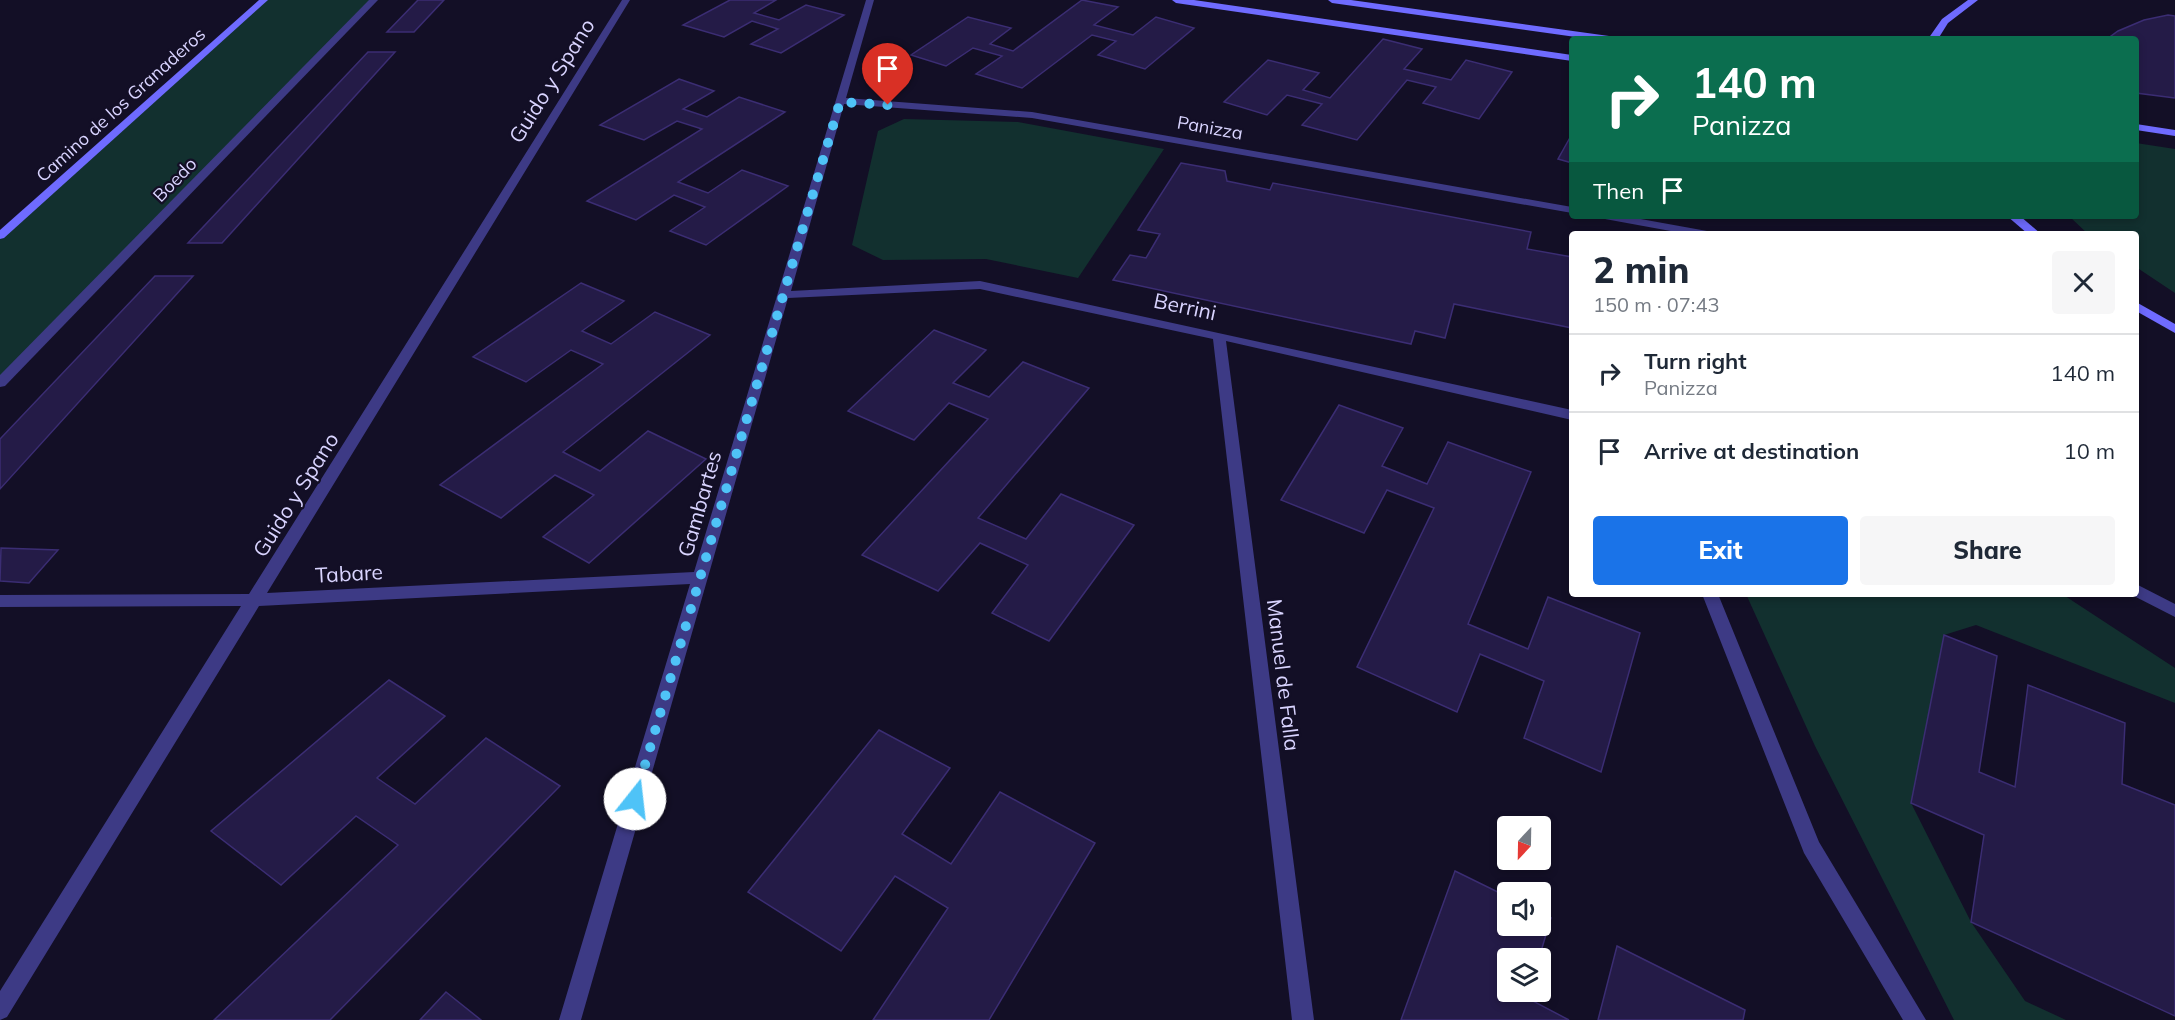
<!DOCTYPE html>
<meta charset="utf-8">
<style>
:root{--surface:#fff;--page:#f6f6f7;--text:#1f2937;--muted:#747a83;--line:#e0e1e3;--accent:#1a73e8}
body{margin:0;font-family:Mulish,sans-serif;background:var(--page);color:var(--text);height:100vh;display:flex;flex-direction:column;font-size:22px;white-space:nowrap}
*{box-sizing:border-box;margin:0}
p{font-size:20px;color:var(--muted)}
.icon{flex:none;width:33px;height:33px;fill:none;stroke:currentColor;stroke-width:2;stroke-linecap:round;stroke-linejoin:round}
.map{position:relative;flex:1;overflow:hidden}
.panel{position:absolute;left:1569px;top:231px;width:570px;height:366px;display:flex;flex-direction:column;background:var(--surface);border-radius:6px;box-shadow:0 3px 9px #0003}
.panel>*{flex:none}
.banner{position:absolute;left:1569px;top:36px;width:570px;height:183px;border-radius:6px;box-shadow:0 3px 9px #0003;background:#0b6e4f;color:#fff;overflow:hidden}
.needle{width:39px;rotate:202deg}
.controls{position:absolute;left:1497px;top:816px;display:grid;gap:12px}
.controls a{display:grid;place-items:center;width:54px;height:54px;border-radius:6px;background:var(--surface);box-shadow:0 3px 9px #0003;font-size:30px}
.pin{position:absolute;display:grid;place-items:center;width:51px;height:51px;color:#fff;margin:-62px -26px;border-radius:50% 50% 50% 0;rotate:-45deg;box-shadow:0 0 6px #0007}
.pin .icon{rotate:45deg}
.me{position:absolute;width:66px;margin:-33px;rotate:16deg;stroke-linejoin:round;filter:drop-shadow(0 0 4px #0008)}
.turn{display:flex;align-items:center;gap:21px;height:126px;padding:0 24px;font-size:27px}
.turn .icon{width:78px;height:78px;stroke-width:2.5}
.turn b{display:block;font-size:42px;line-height:51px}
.then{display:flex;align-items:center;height:57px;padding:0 24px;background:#0003;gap:12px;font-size:22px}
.round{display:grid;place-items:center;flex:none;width:63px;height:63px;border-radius:6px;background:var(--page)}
.overview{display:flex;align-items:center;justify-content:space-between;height:102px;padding:0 24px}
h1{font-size:36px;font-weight:800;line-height:45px}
.button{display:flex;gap:12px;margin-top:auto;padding:12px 24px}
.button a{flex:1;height:69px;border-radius:6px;background:var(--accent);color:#fff;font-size:24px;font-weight:800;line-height:69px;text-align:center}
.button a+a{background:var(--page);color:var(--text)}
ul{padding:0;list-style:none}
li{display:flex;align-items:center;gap:18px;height:78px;padding:0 24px;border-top:2px solid var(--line)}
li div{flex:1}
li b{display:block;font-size:22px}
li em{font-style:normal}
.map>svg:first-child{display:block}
.green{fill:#12302f}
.building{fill:#241b47;stroke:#3b2d73;stroke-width:1.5}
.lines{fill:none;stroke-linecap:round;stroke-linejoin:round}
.street{fill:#3d3a85;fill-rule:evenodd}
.secondary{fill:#6f6bff;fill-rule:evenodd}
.route{stroke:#4fc3f7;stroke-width:10;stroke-dasharray:0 18}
.labels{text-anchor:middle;stroke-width:4.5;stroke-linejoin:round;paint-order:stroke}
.far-street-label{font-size:18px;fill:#d9d4ff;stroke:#130f26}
.street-label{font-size:21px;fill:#d9d4ff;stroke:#130f26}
</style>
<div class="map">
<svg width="2175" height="1020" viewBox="0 0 2175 1020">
<rect width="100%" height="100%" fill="#130f26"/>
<g class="green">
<path d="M 264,0 L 374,0 L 0,383 L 0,236 Z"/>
<path d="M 904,119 L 1018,122 L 1164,149 L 1078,278 L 986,259 L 883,260 L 852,245 L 878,131 Z"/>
<path d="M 2136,143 L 2175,149 L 2175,293 L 2136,267 L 2136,234 L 2088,234 L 2069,216 L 2136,216 Z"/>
<path d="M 1746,594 L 2062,594 L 2175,668 L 2175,703 L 1976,625 L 1944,635 L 1911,803 L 1971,922 L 2025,1001 L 2066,1020 L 1954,1020 L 1815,746 Z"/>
</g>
<g class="building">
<path d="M 418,0 L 444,0 L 414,32 L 387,32 Z"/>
<path d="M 730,0 L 776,0 L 754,13 L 779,20 L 806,5 L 844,15 L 781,53 L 751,44 L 778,29 L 752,21 L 724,37 L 683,25 Z"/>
<path d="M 1082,0 L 1118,7 L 1094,25 L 1133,35 L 1156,17 L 1194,28 L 1145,69 L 1098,55 L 1116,41 L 1092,35 L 1022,88 L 976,74 L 1002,56 L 973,48 L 946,66 L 911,55 L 968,17 L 1011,28 L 990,44 L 1013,51 Z"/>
<path d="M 2168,15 L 2175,16 L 2175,98 L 2136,93 L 2136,39 L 2107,39 L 2118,31 L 2144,20 Z"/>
<path d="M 1383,39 L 1422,49 L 1404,69 L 1451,80 L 1466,60 L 1512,72 L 1479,119 L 1423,103 L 1436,87 L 1407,80 L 1357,140 L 1302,125 L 1322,104 L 1287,95 L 1267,115 L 1224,102 L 1268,60 L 1319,73 L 1303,90 L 1330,98 Z"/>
<path d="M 368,52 L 395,52 L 222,243 L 188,243 Z"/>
<path d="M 679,79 L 714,91 L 683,109 L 707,117 L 739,97 L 785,112 L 678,182 L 708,193 L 742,170 L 788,186 L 706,245 L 670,231 L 705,207 L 674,195 L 636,220 L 587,201 L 702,129 L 677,121 L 644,140 L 600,125 Z"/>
<path d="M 1572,134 L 1572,163 L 1558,159 Z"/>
<path d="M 1181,163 L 1225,171 L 1227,181 L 1270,190 L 1273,183 L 1531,232 L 1527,249 L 1572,257 L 1572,328 L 1454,304 L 1445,338 L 1415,331 L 1411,344 L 1113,280 L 1130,255 L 1146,258 L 1160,234 L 1138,230 Z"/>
<path d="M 155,276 L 193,276 L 0,489 L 0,439 Z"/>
<path d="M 581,283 L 624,301 L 582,331 L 611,344 L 655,312 L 710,335 L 563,452 L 600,471 L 648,431 L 706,459 L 589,563 L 543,537 L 594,495 L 555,475 L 501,518 L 440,485 L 603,364 L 571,350 L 526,382 L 473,357 Z"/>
<path d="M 934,330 L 986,350 L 953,383 L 989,397 L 1023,362 L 1089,388 L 978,518 L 1026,539 L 1061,494 L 1134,525 L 1049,641 L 992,613 L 1028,565 L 980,543 L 938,591 L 862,555 L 988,419 L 949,403 L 914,440 L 848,411 Z"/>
<path d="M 1339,405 L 1403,428 L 1382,466 L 1427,484 L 1448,442 L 1531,472 L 1468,624 L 1528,649 L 1548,597 L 1640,633 L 1601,772 L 1524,738 L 1544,681 L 1480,654 L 1457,712 L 1357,667 L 1434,508 L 1387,490 L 1364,533 L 1281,500 Z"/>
<path d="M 1,548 L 58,550 L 29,583 L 0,581 Z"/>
<path d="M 1944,635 L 1997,656 L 1979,772 L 2015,787 L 2028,685 L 2125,723 L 2122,784 L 2175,805 L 2175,1016 L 1971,922 L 1984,835 L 1911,803 Z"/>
<path d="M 389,680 L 445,716 L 377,778 L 415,804 L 486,738 L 560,786 L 330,1020 L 214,1020 L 398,845 L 356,816 L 281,885 L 211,831 Z"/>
<path d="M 879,730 L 950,768 L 902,834 L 951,864 L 1000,792 L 1095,843 L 989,1020 L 873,1020 L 948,908 L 895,876 L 841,951 L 748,892 Z"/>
<path d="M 1455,871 L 1508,897 L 1508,926 L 1540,926 L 1540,913 L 1551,918 L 1539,958 L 1508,958 L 1508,992 L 1529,992 L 1527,998 L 1569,1020 L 1401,1020 Z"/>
<path d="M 1617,946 L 1745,1010 L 1743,1020 L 1598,1020 Z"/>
<path d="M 446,992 L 481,1020 L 420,1020 Z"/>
</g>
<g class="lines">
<g class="street">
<path d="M 369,0 L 378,0 L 5,386 L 0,387 L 0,375 Z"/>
<path d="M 622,0 L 630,0 L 267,593 L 694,572 L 866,0 L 874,0 L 846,98 L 1032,112 L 1572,207 L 1572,213 L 1032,118 L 844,104 L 791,291 L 980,281 L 1572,410 L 1572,420 L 1226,341 L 1314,1020 L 1292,1020 L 1213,339 L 980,289 L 788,298 L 581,1020 L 559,1020 L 690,584 L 259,606 L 7,1017 L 0,1020 L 0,991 L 241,606 L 0,607 L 0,595 L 249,594 Z"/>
<path d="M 1599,216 L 1624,216 L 1707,231 L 1713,234 L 1687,234 L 1605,219 Z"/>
<path d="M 2136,584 L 2175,604 L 2175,617 L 2130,594 L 2136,594 Z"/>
<path d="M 1702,594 L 1718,594 L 1819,842 L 1926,1020 L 1903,1020 L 1804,853 Z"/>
</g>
<g class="secondary">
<path d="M 259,0 L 268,0 L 4,238 L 0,239 L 0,230 Z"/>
<path d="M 1172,0 L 1194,0 L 1572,55 L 1572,61 L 1176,3 Z"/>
<path d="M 1328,0 L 1351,0 L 1609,36 L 1614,39 L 1590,39 L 1332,3 Z"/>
<path d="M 1968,0 L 1978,0 L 1948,23 L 1938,39 L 1928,39 L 1942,19 Z"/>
<path d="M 2136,124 L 2175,130 L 2175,136 L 2136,130 Z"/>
<path d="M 2007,216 L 2020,216 L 2041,234 L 2028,234 Z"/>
<path d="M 2136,302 L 2175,324 L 2175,333 L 2136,311 Z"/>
</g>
</g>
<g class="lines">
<path class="route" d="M 635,799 L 840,102 L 888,105"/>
</g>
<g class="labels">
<g class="far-street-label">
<text transform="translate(121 105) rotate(-42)" y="6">Camino de los Granaderos</text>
<text transform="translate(1210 128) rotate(10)" y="6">Panizza</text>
<text transform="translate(175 180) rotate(-46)" y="6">Boedo</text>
</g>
<g class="street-label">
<text transform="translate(552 81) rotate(-58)" y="7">Guido y Spano</text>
<text transform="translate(1185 307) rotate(12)" y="7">Berrini</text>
<text transform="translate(296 495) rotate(-58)" y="7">Guido y Spano</text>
<text transform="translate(700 504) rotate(-74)" y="7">Gambartes</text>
<text transform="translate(349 574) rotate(-3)" y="7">Tabare</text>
<text transform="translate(1283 675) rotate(83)" y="7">Manuel de Falla</text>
</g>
</g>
</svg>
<div class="controls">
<a><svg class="needle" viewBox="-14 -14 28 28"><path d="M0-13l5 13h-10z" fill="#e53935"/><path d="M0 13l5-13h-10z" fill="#747a83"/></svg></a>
<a><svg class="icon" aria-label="sound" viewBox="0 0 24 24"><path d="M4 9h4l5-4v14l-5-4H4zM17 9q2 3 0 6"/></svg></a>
<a><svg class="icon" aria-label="layers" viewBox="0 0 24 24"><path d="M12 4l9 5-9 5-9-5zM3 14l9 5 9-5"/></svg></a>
</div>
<div class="pin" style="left:888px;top:105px;background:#d93025"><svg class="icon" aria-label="arrive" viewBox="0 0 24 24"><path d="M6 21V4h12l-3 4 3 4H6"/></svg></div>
<svg class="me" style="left:635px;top:799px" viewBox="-20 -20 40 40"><circle r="19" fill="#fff"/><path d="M0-13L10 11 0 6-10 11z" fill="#4fc3f7"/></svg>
<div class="banner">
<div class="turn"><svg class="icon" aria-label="right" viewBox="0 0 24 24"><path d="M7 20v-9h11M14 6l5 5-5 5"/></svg><div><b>140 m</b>Panizza</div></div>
<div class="then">Then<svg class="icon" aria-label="arrive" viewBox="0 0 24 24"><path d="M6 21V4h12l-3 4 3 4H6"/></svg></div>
</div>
<section class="panel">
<div class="overview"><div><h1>2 min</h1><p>150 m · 07:43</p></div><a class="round"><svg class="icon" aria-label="close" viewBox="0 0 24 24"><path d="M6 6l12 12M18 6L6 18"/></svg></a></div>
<ul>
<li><svg class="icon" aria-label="right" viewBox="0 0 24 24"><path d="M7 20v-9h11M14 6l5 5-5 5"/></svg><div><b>Turn right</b><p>Panizza</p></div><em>140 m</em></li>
<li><svg class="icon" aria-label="arrive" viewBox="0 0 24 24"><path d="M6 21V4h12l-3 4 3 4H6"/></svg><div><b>Arrive at destination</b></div><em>10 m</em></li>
</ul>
<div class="button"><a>Exit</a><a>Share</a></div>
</section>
</div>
